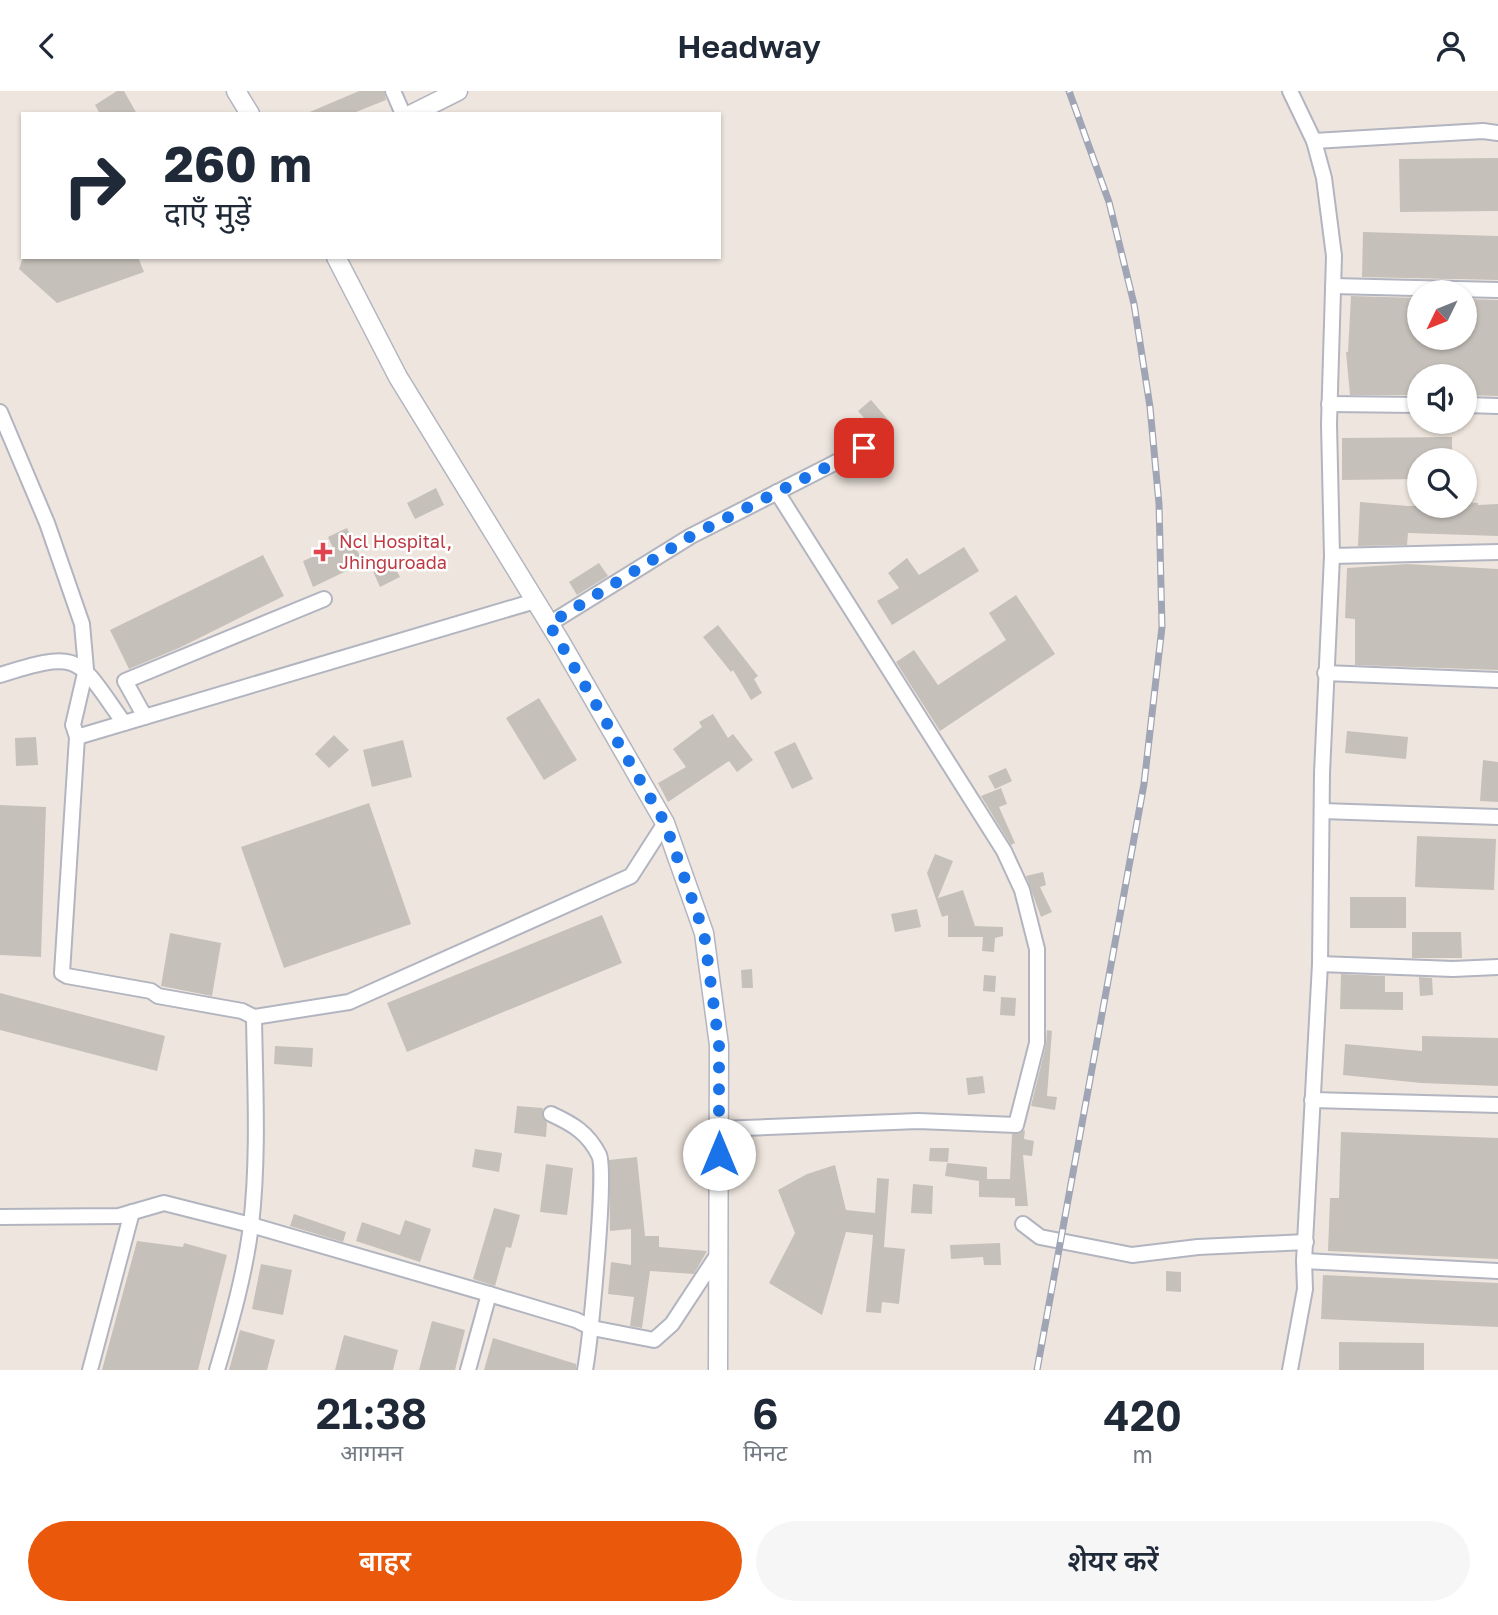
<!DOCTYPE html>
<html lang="hi">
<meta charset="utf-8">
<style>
:root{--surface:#fff;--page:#f6f6f7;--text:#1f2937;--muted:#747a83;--accent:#ea580c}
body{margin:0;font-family:"Golos Text","Noto Sans Devanagari",sans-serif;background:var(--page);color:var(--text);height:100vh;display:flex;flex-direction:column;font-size:26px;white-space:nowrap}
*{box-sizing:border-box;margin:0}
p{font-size:23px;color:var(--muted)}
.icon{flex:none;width:38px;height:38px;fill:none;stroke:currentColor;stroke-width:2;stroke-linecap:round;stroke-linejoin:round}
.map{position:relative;height:1279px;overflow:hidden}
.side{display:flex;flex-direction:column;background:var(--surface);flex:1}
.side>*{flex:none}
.guide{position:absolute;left:21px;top:21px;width:700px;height:147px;border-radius:0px;box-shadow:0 2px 5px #0004;background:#fff;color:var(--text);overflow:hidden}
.needle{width:46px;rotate:227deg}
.controls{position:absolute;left:1407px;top:189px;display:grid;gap:14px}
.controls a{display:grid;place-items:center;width:70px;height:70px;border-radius:50%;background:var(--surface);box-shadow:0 2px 5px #0004;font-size:35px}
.pin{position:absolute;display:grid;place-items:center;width:60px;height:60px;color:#fff;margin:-30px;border-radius:14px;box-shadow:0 4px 10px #0006}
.me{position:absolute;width:77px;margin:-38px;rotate:0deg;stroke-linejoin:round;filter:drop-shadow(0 0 5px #0008)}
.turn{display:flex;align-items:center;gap:24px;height:147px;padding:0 28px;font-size:32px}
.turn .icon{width:91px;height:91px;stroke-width:2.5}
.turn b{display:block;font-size:49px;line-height:60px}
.eta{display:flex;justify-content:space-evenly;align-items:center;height:119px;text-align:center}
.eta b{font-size:42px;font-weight:600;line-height:49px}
.primary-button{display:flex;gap:14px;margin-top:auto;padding:14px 28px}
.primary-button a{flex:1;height:80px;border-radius:42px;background:var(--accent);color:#fff;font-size:28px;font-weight:600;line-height:80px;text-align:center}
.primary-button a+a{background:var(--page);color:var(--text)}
header{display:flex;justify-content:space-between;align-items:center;height:91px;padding:0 28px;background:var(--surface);font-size:32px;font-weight:600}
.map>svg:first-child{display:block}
.building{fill:#c6c0ba}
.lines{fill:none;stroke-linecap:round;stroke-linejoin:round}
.minor-casing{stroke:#b2b5c0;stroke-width:18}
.tertiary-casing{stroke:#b2b5c0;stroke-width:21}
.minor{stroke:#fff;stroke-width:14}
.tertiary{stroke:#fff;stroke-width:18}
.rail-casing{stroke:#a0a5b6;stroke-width:7}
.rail{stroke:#fff;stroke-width:4.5;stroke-dasharray:13;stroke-linecap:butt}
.route{stroke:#1a73e8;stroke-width:12;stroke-dasharray:0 21.6}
.health-dot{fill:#e0444e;stroke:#fff;stroke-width:2.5}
.labels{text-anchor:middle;stroke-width:5;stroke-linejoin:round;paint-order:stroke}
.health-label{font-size:18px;fill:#be3a42;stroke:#fff;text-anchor:start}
</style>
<header><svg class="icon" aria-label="back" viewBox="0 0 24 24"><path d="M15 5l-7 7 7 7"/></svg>Headway<svg class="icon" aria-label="person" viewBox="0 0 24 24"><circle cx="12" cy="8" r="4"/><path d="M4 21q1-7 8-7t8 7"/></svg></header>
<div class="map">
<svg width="1498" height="1279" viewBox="0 0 1498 1279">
<rect width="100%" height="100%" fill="#eee6de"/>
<g class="building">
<path d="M 117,0 L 124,0 L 137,23 L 100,23 L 95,14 Z"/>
<path d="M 359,0 L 384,0 L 386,9 L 351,23 L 305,23 Z"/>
<path d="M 1498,67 L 1498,120 L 1400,121 L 1399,68 Z"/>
<path d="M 1363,141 L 1498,145 L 1498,189 L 1362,186 Z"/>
<path d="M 23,166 L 138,166 L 144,181 L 57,212 L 19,178 Z"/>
<path d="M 1351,205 L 1419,207 L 1419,247 L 1465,247 L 1465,208 L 1498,209 L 1498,305 L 1465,304 L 1465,285 L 1419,285 L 1419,304 L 1350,304 L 1346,261 L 1348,261 Z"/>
<path d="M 871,309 L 891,332 L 878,343 L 858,320 Z"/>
<path d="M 1452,346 L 1452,369 L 1419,369 L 1419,388 L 1342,389 L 1342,347 Z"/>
<path d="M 436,397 L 444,414 L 415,428 L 407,412 Z"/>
<path d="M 1360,411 L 1408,415 L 1465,415 L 1465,411 L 1478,412 L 1478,414 L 1498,413 L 1498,445 L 1408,442 L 1407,454 L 1358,455 Z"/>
<path d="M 347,437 L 363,472 L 313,496 L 303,470 L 333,457 L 328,446 Z"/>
<path d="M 964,456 L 979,480 L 892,534 L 877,510 L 899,497 L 888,482 L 907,467 L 919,484 Z"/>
<path d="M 263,464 L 284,505 L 179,557 L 129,578 L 110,539 Z"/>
<path d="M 391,469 L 400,486 L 380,496 L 372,478 Z"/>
<path d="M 599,472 L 608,485 L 577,504 L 569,491 Z"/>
<path d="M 1407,473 L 1498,478 L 1498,579 L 1355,574 L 1355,528 L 1345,527 L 1347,477 Z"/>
<path d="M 1016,504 L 1055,563 L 940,640 L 896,571 L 914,559 L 938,594 L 1006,549 L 989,522 Z"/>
<path d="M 718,534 L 758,585 L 754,588 L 762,602 L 751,609 L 733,579 L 731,581 L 703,546 Z"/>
<path d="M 539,607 L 577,669 L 544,689 L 506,627 Z"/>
<path d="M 713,623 L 728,647 L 733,643 L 753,669 L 737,681 L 729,670 L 668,711 L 658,692 L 686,676 L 673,658 L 702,636 L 699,631 Z"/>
<path d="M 1347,640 L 1408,646 L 1406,668 L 1345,662 Z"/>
<path d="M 334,644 L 349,659 L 329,677 L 315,663 Z"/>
<path d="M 36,646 L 38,674 L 16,675 L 15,647 Z"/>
<path d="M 403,649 L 412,686 L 372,696 L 363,659 Z"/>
<path d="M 795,651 L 813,688 L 792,698 L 774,661 Z"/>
<path d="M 1483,669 L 1498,671 L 1498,711 L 1480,710 Z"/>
<path d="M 1006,677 L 1012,690 L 995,698 L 988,685 Z"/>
<path d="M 1001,697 L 1007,713 L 999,716 L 1015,752 L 1011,754 L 981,705 Z"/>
<path d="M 369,712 L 411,833 L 284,877 L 241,756 Z"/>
<path d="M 0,714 L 46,716 L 41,866 L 0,864 Z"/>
<path d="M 1417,745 L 1496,748 L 1494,799 L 1415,796 Z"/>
<path d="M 935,763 L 953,770 L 938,807 L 963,799 L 975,835 L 1003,836 L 1003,845 L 995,847 L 994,861 L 982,860 L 983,846 L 948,846 L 948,824 L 942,826 L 927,782 Z"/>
<path d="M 1043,781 L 1046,794 L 1040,796 L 1052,821 L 1041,826 L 1026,785 Z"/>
<rect x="1350" y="806" width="56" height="31"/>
<path d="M 917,818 L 921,836 L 895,841 L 891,823 Z"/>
<path d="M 602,824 L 622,872 L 407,961 L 387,912 Z"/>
<path d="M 1412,841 L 1461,841 L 1462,867 L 1412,867 Z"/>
<path d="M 170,842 L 221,852 L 212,905 L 161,895 Z"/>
<path d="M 752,878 L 753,897 L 742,897 L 741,879 Z"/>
<path d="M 1341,883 L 1385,885 L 1385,901 L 1403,901 L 1403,919 L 1340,918 Z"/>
<path d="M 984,884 L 996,885 L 995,901 L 983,900 Z"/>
<path d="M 1419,886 L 1432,887 L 1433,904 L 1420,905 Z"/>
<path d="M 0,902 L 165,945 L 157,980 L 0,939 Z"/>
<path d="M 1001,906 L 1016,907 L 1015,925 L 1000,924 Z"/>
<path d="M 1047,939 L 1052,940 L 1047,1005 L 1057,1006 L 1055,1019 L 1031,1015 L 1046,954 Z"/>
<path d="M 1422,945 L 1498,947 L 1498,995 L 1421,992 L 1343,984 L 1345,953 L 1422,960 Z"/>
<path d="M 275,955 L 313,957 L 312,976 L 274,973 Z"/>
<path d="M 983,985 L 985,1002 L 968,1004 L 966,987 Z"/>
<path d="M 517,1015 L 543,1017 L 542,1024 L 547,1032 L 546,1046 L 514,1042 Z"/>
<path d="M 1025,1039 L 1024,1048 L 1034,1050 L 1032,1065 L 1023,1064 L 1028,1115 L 1015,1115 L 1015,1107 L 979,1106 L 979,1090 L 945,1085 L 947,1072 L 987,1076 L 987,1088 L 1010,1088 L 1012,1043 Z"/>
<path d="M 1341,1041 L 1498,1047 L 1498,1168 L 1328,1160 L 1330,1107 L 1339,1107 Z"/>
<path d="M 930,1057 L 949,1057 L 948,1071 L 929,1070 Z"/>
<path d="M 475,1058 L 502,1062 L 499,1081 L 472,1076 Z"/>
<path d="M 637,1066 L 645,1145 L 659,1145 L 659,1156 L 707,1160 L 694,1183 L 650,1180 L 642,1237 L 630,1235 L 634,1206 L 608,1203 L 611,1171 L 631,1174 L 631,1138 L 610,1140 L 609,1069 Z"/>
<path d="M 546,1073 L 573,1077 L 567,1124 L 540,1121 Z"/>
<path d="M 835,1074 L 846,1119 L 875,1122 L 877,1087 L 889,1088 L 884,1156 L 905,1158 L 899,1213 L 882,1211 L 881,1222 L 866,1221 L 873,1144 L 846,1141 L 822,1224 L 769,1192 L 795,1142 L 778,1099 L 807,1083 Z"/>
<path d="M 913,1093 L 933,1095 L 932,1123 L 911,1122 Z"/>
<path d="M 494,1117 L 520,1124 L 511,1157 L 506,1156 L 495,1195 L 473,1188 Z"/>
<path d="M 294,1123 L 346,1141 L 343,1151 L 290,1135 Z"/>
<path d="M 405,1129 L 431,1138 L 420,1171 L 356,1150 L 362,1131 L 400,1144 Z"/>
<path d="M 137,1150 L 183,1156 L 184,1152 L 227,1164 L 198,1279 L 102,1279 Z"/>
<path d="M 1000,1152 L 1001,1174 L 984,1174 L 983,1166 L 951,1168 L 950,1154 Z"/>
<path d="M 261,1173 L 292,1179 L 283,1224 L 252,1218 Z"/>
<path d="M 1166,1180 L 1181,1181 L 1181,1201 L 1166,1200 Z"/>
<path d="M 1323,1184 L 1498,1192 L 1498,1236 L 1321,1228 Z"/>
<path d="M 432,1230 L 465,1239 L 455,1279 L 419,1279 Z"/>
<path d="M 240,1239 L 275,1249 L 267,1279 L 229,1279 Z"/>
<path d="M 344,1244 L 398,1259 L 393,1279 L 335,1279 Z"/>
<path d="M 493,1247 L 576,1273 L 576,1279 L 484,1279 Z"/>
<path d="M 1339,1251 L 1424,1252 L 1424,1279 L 1339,1279 Z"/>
</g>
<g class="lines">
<g class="minor-casing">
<g id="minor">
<path d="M 393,0 L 403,23"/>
<path d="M 1290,0 L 1314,50 L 1324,87 L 1334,165 L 1329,333 L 1332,465 L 1322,682 L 1320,873 L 1304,1170 L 1305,1198 L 1290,1279"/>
<path d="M 1314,50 L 1483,40 L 1498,42"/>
<path d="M 1333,195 L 1498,199"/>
<path d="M 1329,313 L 1419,314"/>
<path d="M 1465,314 L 1498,315"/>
<path d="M 0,321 L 47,432 L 82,533 L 86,578 L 73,634 L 77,646 L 62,882 L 67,885 L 151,900 L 158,905 L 242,920 L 254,926 L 349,911 L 631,785 L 665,732"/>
<path d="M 1332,465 L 1498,461"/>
<path d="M 549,533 L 691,445 L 864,357"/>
<path d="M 1325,582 L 1498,589"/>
<path d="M 0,584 C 82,558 77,566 124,632"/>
<path d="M 145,626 L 125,590 L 324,508"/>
<path d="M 77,646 L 535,510"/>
<path d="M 1322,720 L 1498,726"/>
<path d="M 1320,873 L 1453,878 L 1498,876"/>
<path d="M 1312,1009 L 1498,1014"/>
<path d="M 551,1023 C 573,1033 588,1042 599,1064 C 607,1080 590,1252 585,1279"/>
<path d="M 719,1038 L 918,1030 L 1016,1034 L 1037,952 L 1037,858 L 1022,799 L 1004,760 L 777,401"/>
<path d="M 0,1126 L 119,1125 L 164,1112 L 251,1134 L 489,1203 L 576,1229 L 592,1237 L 654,1249 L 672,1233 L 718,1163"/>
<path d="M 1023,1133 L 1040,1146 L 1132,1164 L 1198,1156 L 1306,1151"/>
<path d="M 1304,1170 L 1498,1180"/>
<path d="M 90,1279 L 132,1121"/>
<path d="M 217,1279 C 231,1232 245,1183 251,1134 C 259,1065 255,994 254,926"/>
<path d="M 468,1279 L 489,1203"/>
</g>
</g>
<g class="tertiary-casing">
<g id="tertiary">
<path d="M 236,0 L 250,23"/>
<path d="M 412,23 L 458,0"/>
<path d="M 336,166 L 398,286 L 560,550 L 665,732 L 704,842 L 719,954 L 718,1279"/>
</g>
</g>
<use href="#minor" class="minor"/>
<use href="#tertiary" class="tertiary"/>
<g class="rail-casing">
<path id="rail" d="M 1037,1279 L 1144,693 L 1162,536 L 1159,413 L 1150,316 L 1134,213 L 1109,111 L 1069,0"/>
</g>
<use href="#rail" class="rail"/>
</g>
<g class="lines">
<path class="route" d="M 719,1063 L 719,954 L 704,842 L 665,732 L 549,533 L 691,445 L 864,357"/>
</g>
<path class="health-dot" d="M319.5 450.5h7v7h7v7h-7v7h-7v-7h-7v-7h7z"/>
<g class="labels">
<g class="health-label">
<text x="339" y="457">Ncl Hospital,<tspan x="339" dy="21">Jhinguroada</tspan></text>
</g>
</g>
</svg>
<div class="controls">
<a><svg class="needle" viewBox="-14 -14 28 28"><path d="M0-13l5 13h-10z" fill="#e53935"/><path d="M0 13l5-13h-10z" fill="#747a83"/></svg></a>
<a><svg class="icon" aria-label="sound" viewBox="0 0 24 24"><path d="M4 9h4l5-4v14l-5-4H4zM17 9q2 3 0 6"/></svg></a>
<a><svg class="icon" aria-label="search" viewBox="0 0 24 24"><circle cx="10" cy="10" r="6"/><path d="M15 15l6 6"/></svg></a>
</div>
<div class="pin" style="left:864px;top:357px;background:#d93025"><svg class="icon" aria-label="arrive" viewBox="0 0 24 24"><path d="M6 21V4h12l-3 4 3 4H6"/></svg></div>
<svg class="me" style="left:719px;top:1063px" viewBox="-20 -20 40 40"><circle r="19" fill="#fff"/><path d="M0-13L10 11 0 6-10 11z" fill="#1a73e8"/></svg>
<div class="guide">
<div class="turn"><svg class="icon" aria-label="right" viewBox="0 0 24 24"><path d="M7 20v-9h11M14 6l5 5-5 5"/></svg><div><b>260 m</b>दाएँ मुड़ें</div></div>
</div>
</div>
<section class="side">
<div class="eta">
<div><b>21:38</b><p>आगमन</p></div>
<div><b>6</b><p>मिनट</p></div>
<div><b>420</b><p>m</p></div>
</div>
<div class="primary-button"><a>बाहर</a><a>शेयर करें</a></div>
</section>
